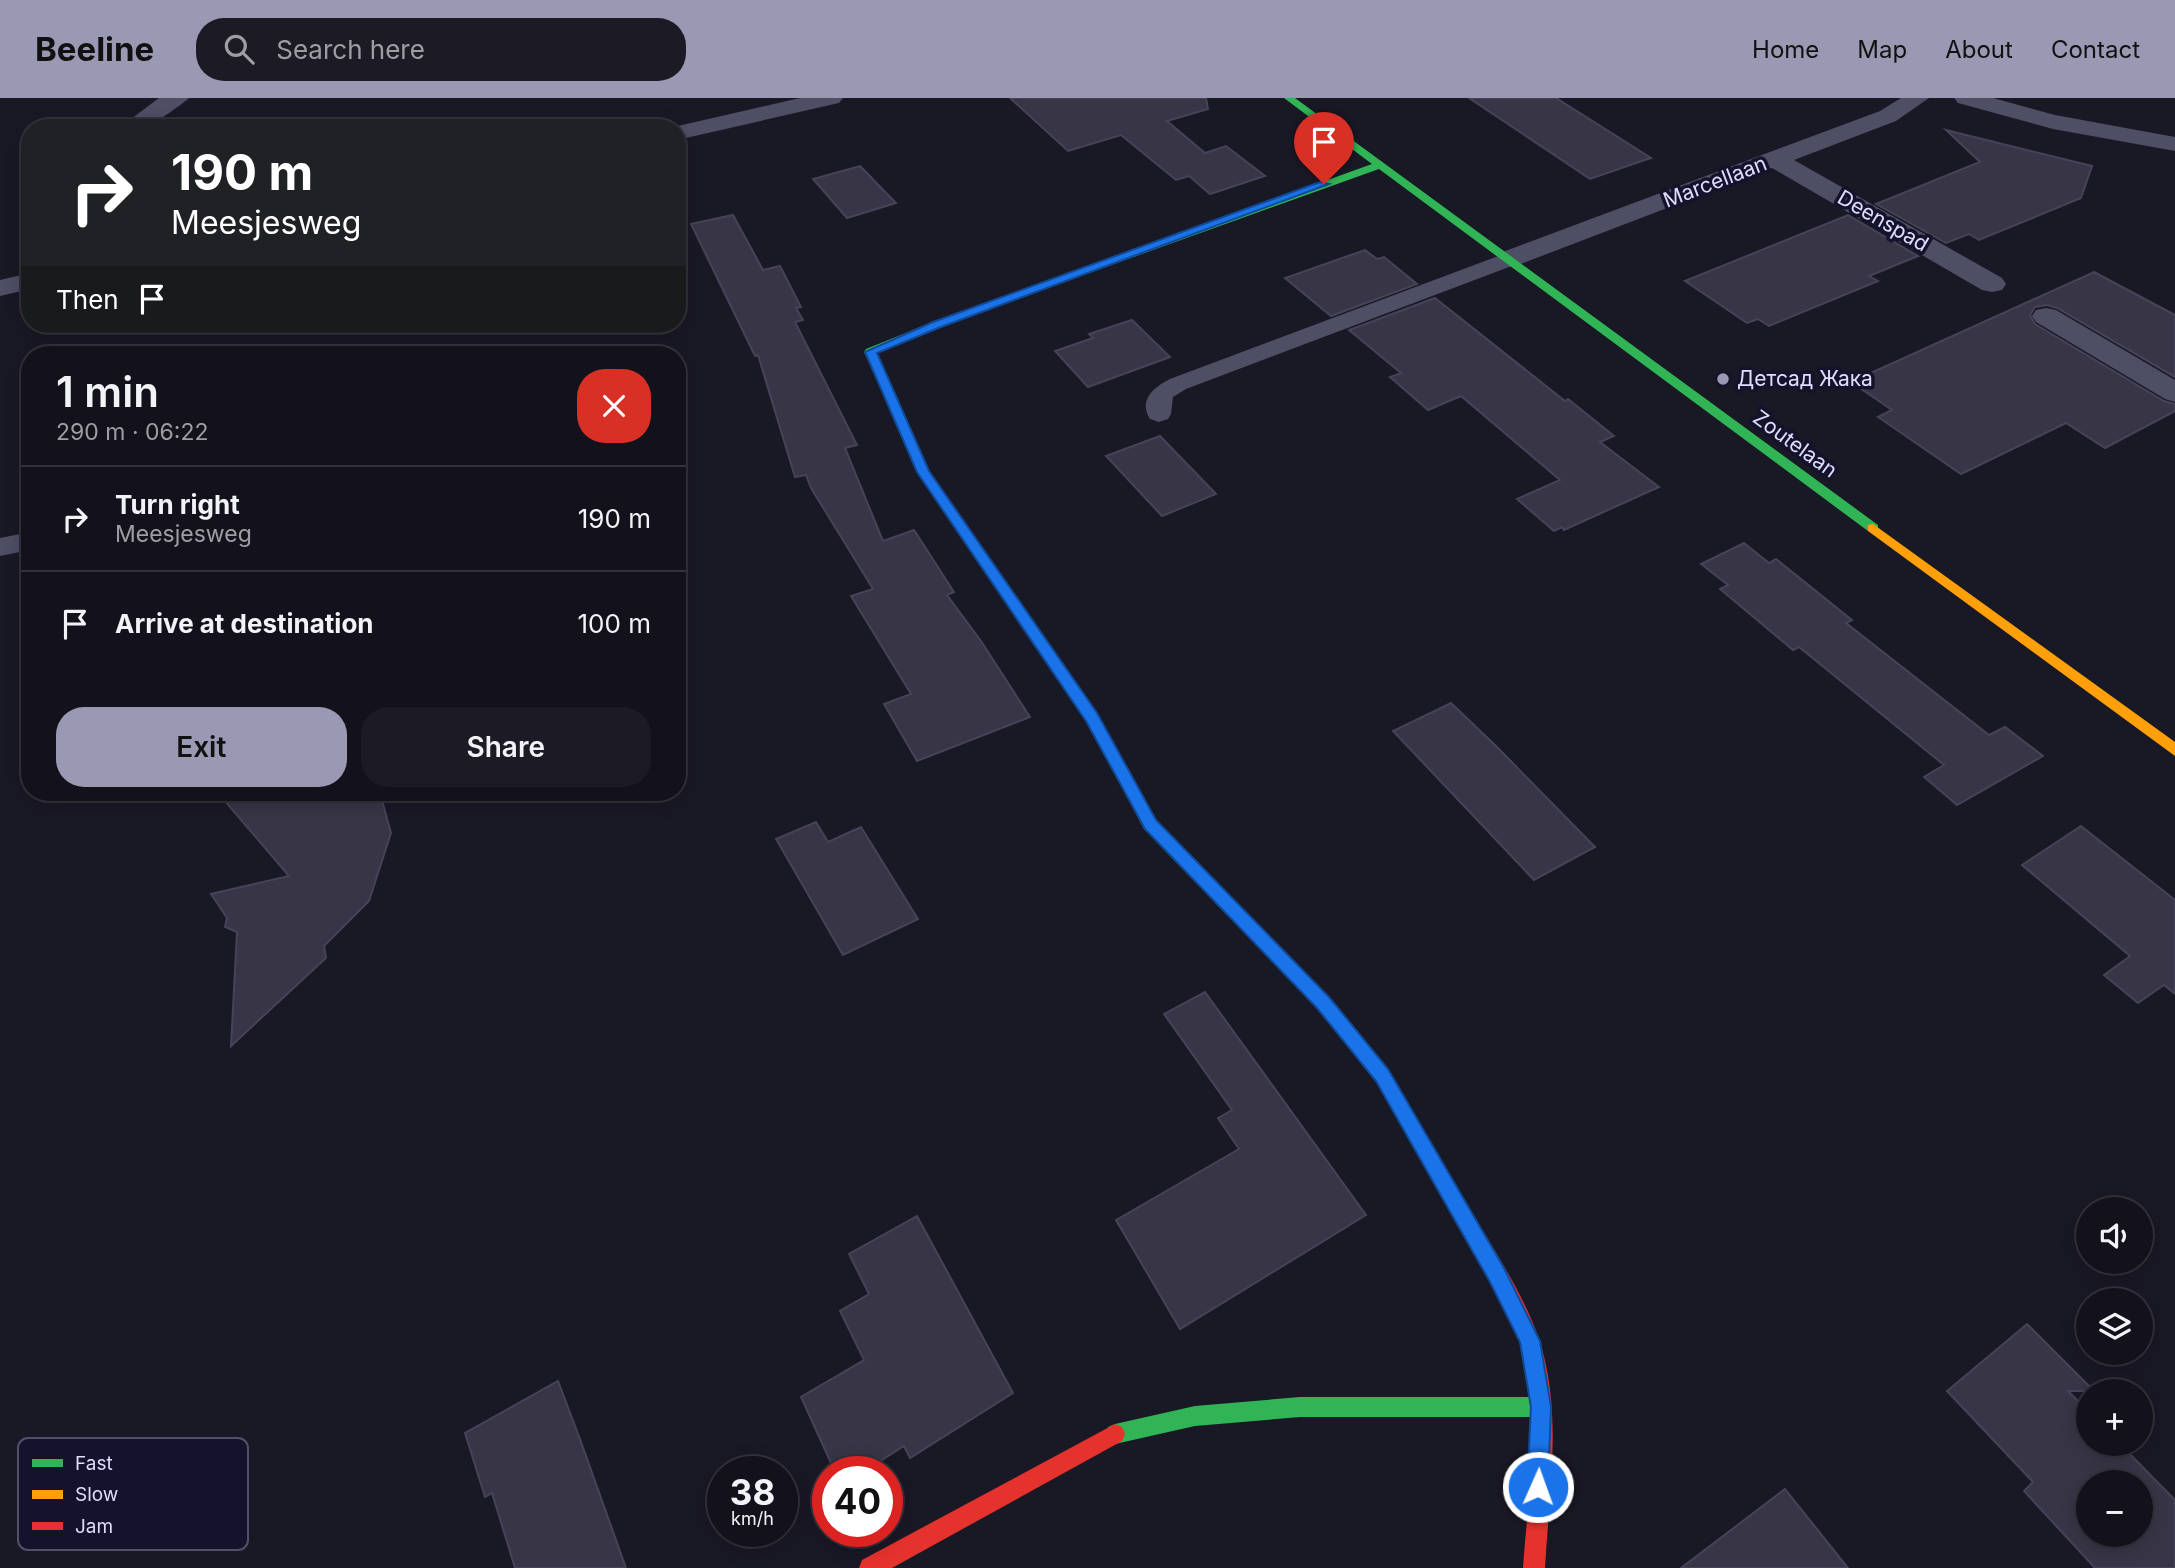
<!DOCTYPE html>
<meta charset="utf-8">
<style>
:root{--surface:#13121c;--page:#1c1b25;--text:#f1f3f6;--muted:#9d9ea3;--line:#32323b;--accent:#9a98b2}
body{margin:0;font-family:Inter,sans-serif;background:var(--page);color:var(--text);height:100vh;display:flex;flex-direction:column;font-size:26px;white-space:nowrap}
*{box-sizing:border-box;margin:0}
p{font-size:23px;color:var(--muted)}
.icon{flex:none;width:38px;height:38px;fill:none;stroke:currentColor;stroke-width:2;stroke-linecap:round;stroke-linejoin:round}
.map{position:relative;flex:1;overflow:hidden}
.drawer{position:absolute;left:21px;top:248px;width:665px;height:455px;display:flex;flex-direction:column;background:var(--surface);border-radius:28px;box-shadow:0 4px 18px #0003,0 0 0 2px var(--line)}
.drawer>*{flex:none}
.guide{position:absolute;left:21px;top:21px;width:665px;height:214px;border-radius:28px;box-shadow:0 4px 18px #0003,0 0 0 2px var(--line);background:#202124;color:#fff;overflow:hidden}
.controls{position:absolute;left:2076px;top:1099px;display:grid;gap:14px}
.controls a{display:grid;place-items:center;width:77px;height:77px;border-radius:50%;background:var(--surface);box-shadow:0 4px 18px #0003,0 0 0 2px var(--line);font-size:35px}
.speed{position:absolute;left:707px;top:1358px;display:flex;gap:14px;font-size:35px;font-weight:700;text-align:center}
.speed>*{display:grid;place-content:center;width:91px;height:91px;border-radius:50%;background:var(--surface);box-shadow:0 4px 18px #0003,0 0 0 2px var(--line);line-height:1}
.speed small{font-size:18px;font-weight:400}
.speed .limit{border:10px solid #d22;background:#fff;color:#111}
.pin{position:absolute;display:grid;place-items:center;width:60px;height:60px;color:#fff;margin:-72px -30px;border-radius:50% 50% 50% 0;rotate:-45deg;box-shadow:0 0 7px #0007}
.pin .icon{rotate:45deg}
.me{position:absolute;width:77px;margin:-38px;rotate:2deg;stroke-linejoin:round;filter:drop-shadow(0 0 5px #0008)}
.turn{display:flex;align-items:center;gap:24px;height:147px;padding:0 35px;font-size:32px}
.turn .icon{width:91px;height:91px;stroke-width:2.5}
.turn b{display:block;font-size:49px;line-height:60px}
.then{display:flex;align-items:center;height:66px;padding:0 35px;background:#0003;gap:14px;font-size:26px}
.round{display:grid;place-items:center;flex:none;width:74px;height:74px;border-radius:28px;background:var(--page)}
.overview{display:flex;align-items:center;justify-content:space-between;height:119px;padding:0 35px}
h1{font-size:42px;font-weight:600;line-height:52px}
.cta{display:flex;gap:14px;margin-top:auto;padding:14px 35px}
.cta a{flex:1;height:80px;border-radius:28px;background:var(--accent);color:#111;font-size:28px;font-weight:600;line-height:80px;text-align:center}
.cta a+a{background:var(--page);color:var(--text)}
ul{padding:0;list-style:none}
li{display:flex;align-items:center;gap:21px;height:105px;padding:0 35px;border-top:2px solid var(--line)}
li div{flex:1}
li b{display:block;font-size:26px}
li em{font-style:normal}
header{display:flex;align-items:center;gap:42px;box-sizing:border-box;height:98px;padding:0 35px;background:var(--accent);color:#111}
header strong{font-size:33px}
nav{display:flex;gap:38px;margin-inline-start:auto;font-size:24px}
.search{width:490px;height:63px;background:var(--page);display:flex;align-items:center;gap:18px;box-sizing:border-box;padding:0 24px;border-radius:28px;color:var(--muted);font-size:26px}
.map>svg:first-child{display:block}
.building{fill:#383646;stroke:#464358;stroke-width:2;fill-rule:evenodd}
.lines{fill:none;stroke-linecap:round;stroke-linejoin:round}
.lane{fill:#4e4e65;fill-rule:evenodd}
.street{fill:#4e4e65;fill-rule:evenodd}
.fast{fill:#30b455;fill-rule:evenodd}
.slow{fill:#ff9f0a;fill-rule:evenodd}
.jam{fill:#e5322d;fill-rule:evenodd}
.route{fill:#1a73e8;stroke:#114b97;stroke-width:2}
.poi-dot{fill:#9a98b2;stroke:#15122b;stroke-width:2.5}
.labels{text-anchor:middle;stroke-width:7;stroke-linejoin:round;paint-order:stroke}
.far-street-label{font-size:21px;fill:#dfddfe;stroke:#15122b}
.far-poi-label{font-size:21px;fill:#dfddfe;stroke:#15122b;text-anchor:start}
.key{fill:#15122b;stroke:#524f6a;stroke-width:2}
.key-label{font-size:19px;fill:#dfddfe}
</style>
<header>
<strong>Beeline</strong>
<div class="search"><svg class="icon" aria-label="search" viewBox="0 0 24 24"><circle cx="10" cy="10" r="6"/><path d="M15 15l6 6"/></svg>Search here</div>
<nav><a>Home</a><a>Map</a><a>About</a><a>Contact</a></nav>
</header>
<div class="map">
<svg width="2175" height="1470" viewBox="0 0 2175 1470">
<rect width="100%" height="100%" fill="#191825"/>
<g class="building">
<path d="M 1010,0 L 1206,0 L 1208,11 L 1167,23 L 1205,55 L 1226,48 L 1265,78 L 1210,96 L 1189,78 L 1176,82 L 1121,37 L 1068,53 Z"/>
<path d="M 1469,0 L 1556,0 L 1651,60 L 1590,81 Z"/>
<path d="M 1946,32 L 2092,68 L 2081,100 L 1979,142 L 1969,136 L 1946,145 L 1876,106 L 1980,64 Z"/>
<path d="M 860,68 L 896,105 L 847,120 L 813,81 Z"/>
<path d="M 733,117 L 763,172 L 780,168 L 801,209 L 796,210 L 803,222 L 795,224 L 857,347 L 845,350 L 883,443 L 914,432 L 954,494 L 947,497 L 981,543 L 1030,619 L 917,663 L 884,606 L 911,596 L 851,498 L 873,491 L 811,390 L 806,377 L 795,379 L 758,257 L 755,258 L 691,126 Z"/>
<path d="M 1848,117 L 1918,158 L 1869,178 L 1878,183 L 1769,228 L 1758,221 L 1747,225 L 1685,183 Z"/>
<path d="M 1365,152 L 1377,161 L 1384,159 L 1417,186 L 1331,218 L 1285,180 Z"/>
<path d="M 2094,174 L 2175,217 L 2175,279 L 2057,210 L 2047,207 L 2035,209 L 2030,217 L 2035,226 L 2164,303 L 2175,306 L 2175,313 L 2105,350 L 2066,325 L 1961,376 L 1878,319 L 1892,312 L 1851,284 Z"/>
<path d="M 1435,200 L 1565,303 L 1568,301 L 1614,338 L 1600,344 L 1659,389 L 1564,432 L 1562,429 L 1554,433 L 1517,401 L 1560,382 L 1461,298 L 1428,312 L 1390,279 L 1401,275 L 1349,232 Z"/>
<path d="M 1132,222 L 1170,259 L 1088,289 L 1055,253 L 1093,240 L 1089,236 Z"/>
<path d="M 1160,338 L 1216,396 L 1162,418 L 1106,358 Z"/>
<path d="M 1744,445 L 1769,465 L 1776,461 L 1852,522 L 1846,525 L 1989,637 L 2005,629 L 2043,658 L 1957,707 L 1924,679 L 1944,667 L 1799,549 L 1793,552 L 1720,491 L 1728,487 L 1701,466 Z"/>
<path d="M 1451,605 L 1496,648 L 1595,749 L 1534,782 L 1393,633 Z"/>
<path d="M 218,695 L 380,695 L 391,735 L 369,803 L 324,848 L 326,860 L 231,948 L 237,834 L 225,829 L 227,820 L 211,796 L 289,778 Z"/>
<path d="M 816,724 L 828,744 L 861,729 L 918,821 L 843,857 L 776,741 Z"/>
<path d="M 2081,728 L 2175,802 L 2175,896 L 2164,887 L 2138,905 L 2104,877 L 2130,858 L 2022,767 Z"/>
<path d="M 1205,894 L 1366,1117 L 1180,1231 L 1116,1122 L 1239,1051 L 1218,1020 L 1232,1012 L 1164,916 Z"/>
<path d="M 917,1118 L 1013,1295 L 910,1360 L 904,1348 L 863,1374 L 835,1374 L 801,1299 L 864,1262 L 840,1213 L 869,1196 L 849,1156 Z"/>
<path d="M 2027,1226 L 2094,1293 L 2068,1293 L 2088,1313 L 2088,1346 L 2120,1346 L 2175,1402 L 2175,1470 L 2095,1470 L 2024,1393 L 2033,1384 L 1947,1293 ZM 2088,1384 L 2140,1384 L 2140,1437 L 2088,1437 Z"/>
<path d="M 558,1283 L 580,1341 L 626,1470 L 515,1470 L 492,1395 L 485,1399 L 465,1335 Z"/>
<path d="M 1785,1391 L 1848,1470 L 1681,1470 Z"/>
</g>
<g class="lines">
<g class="lane">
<path d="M 1509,154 L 1517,156 L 1520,161 L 1517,166 L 1186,291 L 1173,299 L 1171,316 L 1168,321 L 1159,324 L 1150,321 C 1138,302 1154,289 1170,281 Z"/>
<path d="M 30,434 L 30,452 L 0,458 L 0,440 Z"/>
</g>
<g class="street">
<path d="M 159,0 L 189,0 C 187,3 152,27 147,29 C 140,32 127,30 119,30 Z"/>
<path d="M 800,0 L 843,0 L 839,5 L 677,42 L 677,30 L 669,30 Z"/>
<path d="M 1901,0 L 1929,0 L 1896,23 L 1794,62 L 2002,180 L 2006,186 L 2002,192 L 1992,194 L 1982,192 L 1772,70 L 1518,167 L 1509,169 L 1500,167 L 1496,161 L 1500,155 L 1880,13 Z"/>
<path d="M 1954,0 L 1993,0 L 2055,17 L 2175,39 L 2175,53 L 2053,31 L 1958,5 Z"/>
<path d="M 30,175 L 30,191 L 0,198 L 0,182 Z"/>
<path d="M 2046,210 L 2056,212 L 2175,282 L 2175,304 L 2165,301 L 2036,224 L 2032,218 L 2036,212 Z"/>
</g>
<g class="fast">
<path d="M 1284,0 L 1295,0 L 1878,427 L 1878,433 L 1868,433 L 1379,71 L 941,228 L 877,255 L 894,294 L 892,297 L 884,297 L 864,254 L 866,251 L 933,224 L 1372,66 Z"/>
<path d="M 1049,552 L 1054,553 L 1097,615 L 1156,723 L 1329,900 L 1388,971 L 1471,1113 L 1473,1120 L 1471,1127 L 1464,1129 L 1457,1127 L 1376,983 L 1317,910 L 1144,731 L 1087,623 L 1042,557 Z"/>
<path d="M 1300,1299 L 1541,1299 L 1548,1302 L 1551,1309 L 1548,1316 L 1541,1319 L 1300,1319 L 1195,1328 L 1115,1346 L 1108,1343 L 1105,1336 L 1108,1329 L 1115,1326 L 1195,1308 Z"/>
</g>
<path class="slow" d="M 1873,426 L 2175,644 L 2175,658 L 1868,433 L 1868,427 Z"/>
<g class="jam">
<path d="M 888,290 L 894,294 L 929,373 L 1054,553 L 1056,557 L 1054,561 L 1044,561 L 917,374 L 882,294 Z"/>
<path d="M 1464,1111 L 1471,1113 C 1495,1154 1523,1195 1539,1241 C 1563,1313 1549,1396 1545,1470 L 1523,1470 C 1528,1393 1545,1303 1514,1229 C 1498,1191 1471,1158 1455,1120 L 1457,1113 Z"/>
<path d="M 1115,1326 L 1122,1329 L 1125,1336 L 1122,1343 L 892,1470 L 859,1470 L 862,1462 Z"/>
</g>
</g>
<path class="route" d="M 1320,84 L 1329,86 L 941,229 L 877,255 L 929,373 L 1097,615 L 1156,722 L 1329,899 L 1388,971 L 1504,1170 L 1540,1243 L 1551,1309 L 1548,1389 L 1545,1397 L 1538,1400 L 1530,1397 L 1527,1389 L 1531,1309 L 1520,1244 L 1490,1184 L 1376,983 L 1317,910 L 1145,731 L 1086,623 L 917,374 L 865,254 L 933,224 Z"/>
<circle class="poi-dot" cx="1723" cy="281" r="7"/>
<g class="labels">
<g class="far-street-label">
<text transform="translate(1715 84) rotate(-21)" y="7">Marcellaan</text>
<text transform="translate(1883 123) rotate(30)" y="7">Deenspad</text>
<text transform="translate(1795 346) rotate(36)" y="7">Zoutelaan</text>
</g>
<g class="far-poi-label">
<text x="1737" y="288">Детсад Жака</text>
</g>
</g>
<rect x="18" y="1340" width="230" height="112" rx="10" class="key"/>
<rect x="32" y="1361" width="31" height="8" fill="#30b455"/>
<rect x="32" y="1392" width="31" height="9" fill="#ff9f0a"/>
<rect x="32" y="1424" width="31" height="8" fill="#e5322d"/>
<g class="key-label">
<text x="75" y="1372">Fast</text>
<text x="75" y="1403">Slow</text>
<text x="75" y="1435">Jam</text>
</g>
</svg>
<div class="controls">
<a><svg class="icon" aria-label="sound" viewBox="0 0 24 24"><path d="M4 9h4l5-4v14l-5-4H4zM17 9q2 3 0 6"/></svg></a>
<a><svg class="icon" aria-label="layers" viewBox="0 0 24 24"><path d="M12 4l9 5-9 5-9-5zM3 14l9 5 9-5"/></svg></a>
<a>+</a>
<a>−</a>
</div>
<div class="speed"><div>38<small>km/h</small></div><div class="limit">40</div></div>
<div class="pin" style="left:1324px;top:86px;background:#d93025"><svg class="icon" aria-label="arrive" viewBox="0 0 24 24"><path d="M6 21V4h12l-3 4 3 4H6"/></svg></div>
<svg class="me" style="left:1538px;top:1389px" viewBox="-20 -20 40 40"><circle r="17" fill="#1a73e8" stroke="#fff" stroke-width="3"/><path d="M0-11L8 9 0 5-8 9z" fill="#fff"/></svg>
<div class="guide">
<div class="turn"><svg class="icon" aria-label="right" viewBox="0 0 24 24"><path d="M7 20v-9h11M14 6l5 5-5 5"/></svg><div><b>190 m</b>Meesjesweg</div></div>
<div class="then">Then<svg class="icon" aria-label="arrive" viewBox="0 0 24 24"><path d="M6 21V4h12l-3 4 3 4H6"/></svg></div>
</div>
<section class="drawer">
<div class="overview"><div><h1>1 min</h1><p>290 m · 06:22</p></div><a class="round" style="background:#d93025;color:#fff"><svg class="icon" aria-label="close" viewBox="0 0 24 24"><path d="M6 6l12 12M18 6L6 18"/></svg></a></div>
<ul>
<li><svg class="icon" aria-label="right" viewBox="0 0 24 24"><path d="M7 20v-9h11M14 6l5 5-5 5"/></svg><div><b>Turn right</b><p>Meesjesweg</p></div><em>190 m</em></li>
<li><svg class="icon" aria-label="arrive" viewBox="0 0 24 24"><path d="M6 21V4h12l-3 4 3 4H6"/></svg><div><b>Arrive at destination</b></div><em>100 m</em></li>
</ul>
<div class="cta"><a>Exit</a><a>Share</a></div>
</section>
</div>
